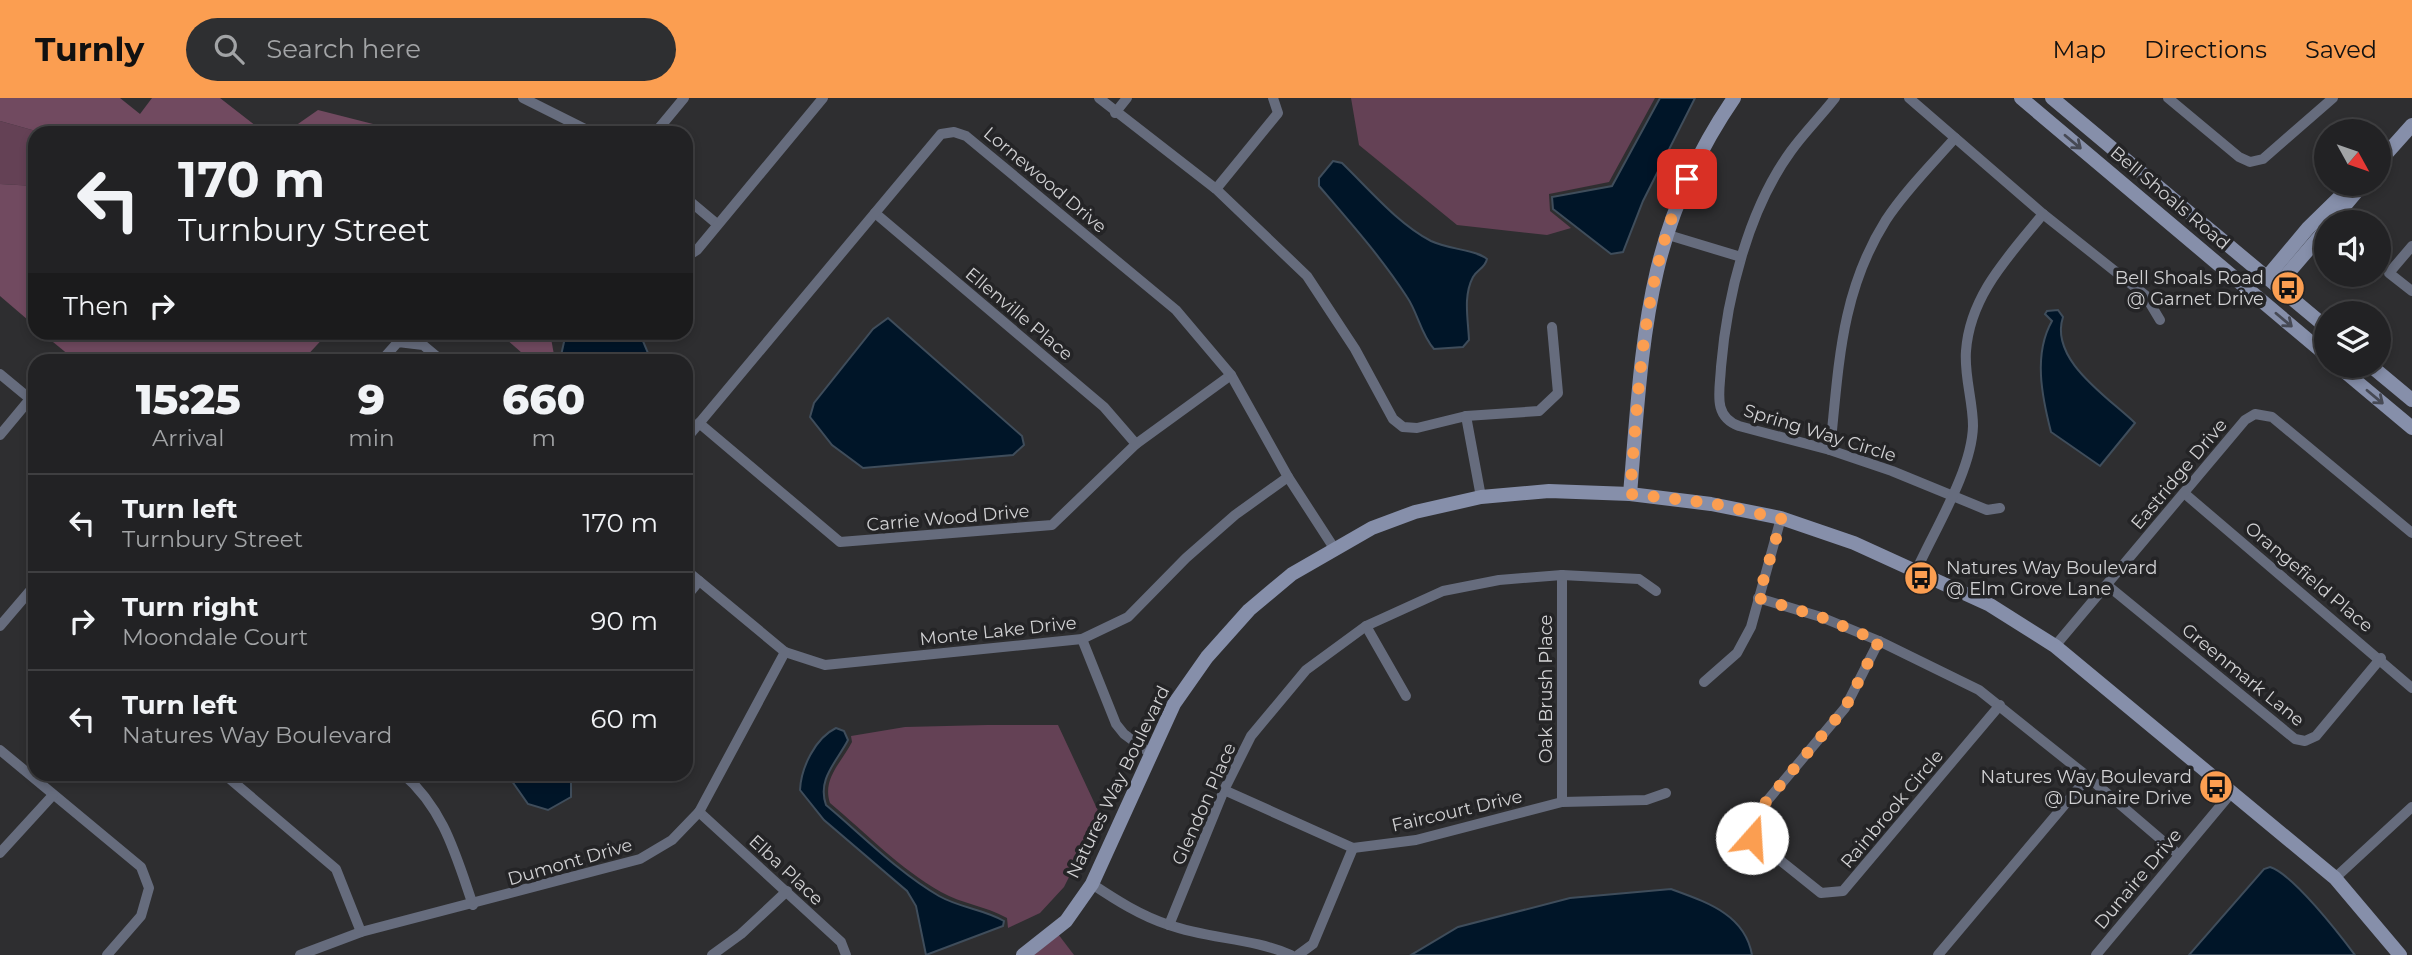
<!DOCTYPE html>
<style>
:root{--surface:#222224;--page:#2e2f31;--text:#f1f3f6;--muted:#a2a4a6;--line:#3f3f41;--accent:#fb9e51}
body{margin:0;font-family:Montserrat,sans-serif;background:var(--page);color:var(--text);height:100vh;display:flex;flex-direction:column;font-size:26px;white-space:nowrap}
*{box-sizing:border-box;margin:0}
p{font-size:23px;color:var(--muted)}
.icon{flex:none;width:38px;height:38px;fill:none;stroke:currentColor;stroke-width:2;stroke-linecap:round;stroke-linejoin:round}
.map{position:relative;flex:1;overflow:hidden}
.drawer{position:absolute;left:28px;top:256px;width:665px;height:427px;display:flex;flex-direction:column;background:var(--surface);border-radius:21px;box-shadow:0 4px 10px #0003,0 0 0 2px var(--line)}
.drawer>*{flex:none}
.top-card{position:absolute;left:28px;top:28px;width:665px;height:214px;border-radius:21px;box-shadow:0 4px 10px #0003,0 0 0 2px var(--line);background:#222224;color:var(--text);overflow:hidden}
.needle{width:46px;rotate:130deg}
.tools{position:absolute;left:2314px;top:21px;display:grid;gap:14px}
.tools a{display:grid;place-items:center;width:77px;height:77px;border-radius:50%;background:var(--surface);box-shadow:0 4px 10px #0003,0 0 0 2px var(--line);font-size:35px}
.pin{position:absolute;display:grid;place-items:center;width:60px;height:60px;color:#fff;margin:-30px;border-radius:14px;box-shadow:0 4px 10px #0006}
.me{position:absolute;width:77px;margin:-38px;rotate:19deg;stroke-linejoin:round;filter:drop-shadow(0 0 5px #0008)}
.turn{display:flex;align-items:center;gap:24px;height:147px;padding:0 35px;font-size:32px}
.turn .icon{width:91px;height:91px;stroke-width:2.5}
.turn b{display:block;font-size:49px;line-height:60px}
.then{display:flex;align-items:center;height:66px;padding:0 35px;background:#0003;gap:14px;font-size:26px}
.eta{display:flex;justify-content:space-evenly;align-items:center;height:119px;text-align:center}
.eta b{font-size:42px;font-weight:800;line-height:49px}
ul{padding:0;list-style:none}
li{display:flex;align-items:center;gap:21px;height:98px;padding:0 35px;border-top:2px solid var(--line)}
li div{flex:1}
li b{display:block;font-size:26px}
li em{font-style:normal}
header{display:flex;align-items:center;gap:42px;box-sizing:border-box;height:98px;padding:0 35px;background:var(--accent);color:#111}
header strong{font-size:33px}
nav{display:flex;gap:38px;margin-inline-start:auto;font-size:24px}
.search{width:490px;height:63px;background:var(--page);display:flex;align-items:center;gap:18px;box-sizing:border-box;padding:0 24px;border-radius:38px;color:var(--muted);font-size:26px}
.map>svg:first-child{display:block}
.green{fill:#644155}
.forest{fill:#714a60}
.water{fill:#001528;stroke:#3f4d5b;stroke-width:2}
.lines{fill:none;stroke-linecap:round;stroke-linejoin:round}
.street{stroke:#666c7d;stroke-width:10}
.secondary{stroke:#868faa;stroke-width:14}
.oneway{stroke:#464954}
.route{stroke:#fb9e51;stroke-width:12;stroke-dasharray:0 21.6}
.labels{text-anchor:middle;stroke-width:7;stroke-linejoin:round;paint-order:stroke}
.street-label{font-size:18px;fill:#d1d1d3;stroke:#242426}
.poi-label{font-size:18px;fill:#d1d1d3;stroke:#242426;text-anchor:end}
</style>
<header>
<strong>Turnly</strong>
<div class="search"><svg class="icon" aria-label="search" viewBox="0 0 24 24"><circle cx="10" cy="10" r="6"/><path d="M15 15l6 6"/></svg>Search here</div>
<nav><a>Map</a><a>Directions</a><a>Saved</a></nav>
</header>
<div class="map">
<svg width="2412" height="857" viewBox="0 0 2412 857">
<rect width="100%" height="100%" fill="#2e2e30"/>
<g class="green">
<path d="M 1351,0 L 1655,0 L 1609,84 L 1549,96 L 1550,113 L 1571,130 L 1547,137 L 1457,127 L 1359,47 Z"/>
<path d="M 0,23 L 43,35 L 35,35 L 35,88 L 0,86 Z"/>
<path d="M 987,627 L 1058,627 L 1100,717 L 1064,789 L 1040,815 L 1008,830 L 1007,820 C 986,808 962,806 941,794 C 900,771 866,735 830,705 C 822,681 841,665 852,644 L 851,638 L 905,629 Z"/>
<path d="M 1058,836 L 1074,857 L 1034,857 Z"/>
</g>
<g class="forest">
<path d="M 0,0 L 120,0 L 140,16 L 152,0 L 220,0 L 265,35 L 43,35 L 0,23 Z"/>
<path d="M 318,12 L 377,27 L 367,35 L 285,35 Z"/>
<path d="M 0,86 L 35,88 L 35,228 L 0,198 Z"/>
<path d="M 42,235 L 328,235 L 303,262 L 75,262 Z"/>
<path d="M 499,235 L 550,235 L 555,262 L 530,262 Z"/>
</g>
<g class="water">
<path d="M 1660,0 L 1695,0 L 1643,103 L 1623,154 L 1611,156 L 1553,111 L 1552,99 L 1612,88 Z"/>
<path d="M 1333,63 L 1342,65 C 1370,92 1397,125 1431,143 C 1447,151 1477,152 1487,161 C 1485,170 1478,171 1473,179 C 1463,198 1468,220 1469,242 L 1463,249 L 1434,251 C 1421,237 1418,215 1407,199 C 1381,159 1350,124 1319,88 L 1319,80 Z"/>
<path d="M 2058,212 L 2063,219 C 2049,262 2108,299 2135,325 L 2100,368 L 2051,334 C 2042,299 2033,256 2052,223 L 2045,216 L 2047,213 Z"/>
<path d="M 888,220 L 1022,338 L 1024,347 L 1013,357 L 863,370 L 832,347 L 810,319 L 814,305 L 873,231 Z"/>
<path d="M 566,235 L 633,235 L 643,243 L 648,255 L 643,262 L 560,262 Z"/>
<path d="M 836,630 L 844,633 L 848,642 C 836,665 817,681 826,707 C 863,738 898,774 939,798 C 960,810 983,811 1004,823 L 1003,828 L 926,857 L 916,808 L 907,793 L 824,722 L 800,692 C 801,670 815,640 836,630 Z"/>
<path d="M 507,676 L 562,676 L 571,682 L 571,699 L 548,712 L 528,706 Z"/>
<path d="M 2270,769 C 2293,776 2340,837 2355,857 L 2189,857 L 2264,771 Z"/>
<path d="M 1671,791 C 1706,804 1745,816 1752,857 L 1411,857 L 1458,829 L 1570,800 Z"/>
</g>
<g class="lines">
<g class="street">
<path d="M 523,0 L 593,35"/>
<path d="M 1099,0 L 1216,91 L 1307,178 L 1355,251 L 1393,321 L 1403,329 L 1417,330 L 1466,318 L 1539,313 L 1558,295 L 1552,229"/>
<path d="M 1835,0 C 1821,18 1804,35 1791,53 C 1748,112 1727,198 1721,269 C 1720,293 1712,318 1739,328 L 1830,352 L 1892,373 L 1987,412 L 2000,410"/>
<path d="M 1909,0 L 2043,116 L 2145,197 L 2160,222"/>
<path d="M 2168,0 L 2239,59 L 2250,64 L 2263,61 L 2333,0"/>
<path d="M 1115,15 L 1127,0"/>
<path d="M 655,35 L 684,0"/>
<path d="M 1216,91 L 1278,15 L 1273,0"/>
<path d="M 686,100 L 717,126"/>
<path d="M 875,115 L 1104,309 L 1136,346"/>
<path d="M 1665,136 L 1741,159"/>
<path d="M 2412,148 L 2389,175 L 2412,193"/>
<path d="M 686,159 L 697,152 L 823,0"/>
<path d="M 382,262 L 398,244 L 423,247 L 441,262"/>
<path d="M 0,276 L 35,305"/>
<path d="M 1466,318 L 1481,399"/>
<path d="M 699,325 L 840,444 L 1052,427 L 1136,346 L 1231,277"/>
<path d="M 0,337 L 30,301"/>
<path d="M 686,341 L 941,36 L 954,34 L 966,38 L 1176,212 L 1231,277 L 1288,379 L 1334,450"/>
<path d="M 1830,352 C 1839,268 1840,195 1886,122 C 1905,93 1932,66 1955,40"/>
<path d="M 2184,395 L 2412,590"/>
<path d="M 1917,471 C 1935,431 1972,372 1973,328 C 1973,303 1964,278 1966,253 C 1970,197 2009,158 2043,116"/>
<path d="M 686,472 L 785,554 L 825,567 L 1082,541 L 1128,519 L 1186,460 L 1235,417 L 1288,379"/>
<path d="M 2107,487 L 2295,641 L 2305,643 L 2316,638 L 2381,560"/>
<path d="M 686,499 L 699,483"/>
<path d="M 1758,500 L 1821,519 L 1879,543 L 1979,592 L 2088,679 L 2178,756"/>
<path d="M 0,528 L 35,487"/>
<path d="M 1366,528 L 1406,598"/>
<path d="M 1082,541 L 1116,626 L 1124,636 L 1150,655"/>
<path d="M 1879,543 L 1845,610 L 1756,716 L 1752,740 L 1821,795 L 1843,793 L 2000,607"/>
<path d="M 2055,548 L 2245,322 L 2255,316 L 2272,319 L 2412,435"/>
<path d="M 1704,584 L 1737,555 L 1751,529 L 1781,420"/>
<path d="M 0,652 L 141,769 L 149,790 L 141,818 L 107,857"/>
<path d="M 224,676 L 336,771 L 361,834"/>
<path d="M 403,676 C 444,711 456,758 473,807"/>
<path d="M 1224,692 L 1353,750 L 1416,742 L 1562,704 L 1646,702 L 1666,695"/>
<path d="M 1562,704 L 1562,477"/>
<path d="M 699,714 L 841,844 L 846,857"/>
<path d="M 0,755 L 53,697"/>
<path d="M 2335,780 L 2412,709"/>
<path d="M 1092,786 C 1116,802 1141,818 1169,827 C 1209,841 1252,840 1291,857"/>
<path d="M 1169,827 L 1224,692 L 1251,638 L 1306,572 L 1366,528 L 1443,493 L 1499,482 L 1562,477 L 1639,481 L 1656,493"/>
<path d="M 300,857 L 361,834 L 640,761 L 672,742 L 699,714 L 785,554"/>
<path d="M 712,857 L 741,836 L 787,793"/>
<path d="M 1298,857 L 1313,846 L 1353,750"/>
<path d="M 1938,857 L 2088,679"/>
<path d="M 2096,857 L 2232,694"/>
</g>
<g class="secondary">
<path d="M 2021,0 L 2326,257"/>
<path d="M 2052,0 L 2326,229"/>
<path d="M 2378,65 L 2412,27"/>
<path d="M 2331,124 L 2363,86"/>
<path d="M 2267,179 L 2308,130 L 2353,86"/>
<path d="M 2277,188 L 2326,131"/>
<path d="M 2338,268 L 2412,330"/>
<path d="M 2371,268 L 2412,302"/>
<path d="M 1630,396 C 1643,244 1644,131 1734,0"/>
<path d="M 1023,857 L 1066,823 L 1092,786 L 1174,606 L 1207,559 L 1249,512 L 1292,476 L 1372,430 L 1415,414 L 1481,399 L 1549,393 L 1630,396 L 1711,406 L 1781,420 L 1854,445 L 1990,507 L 2055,548 L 2335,780 L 2400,857"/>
</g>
</g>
<defs><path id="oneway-shaft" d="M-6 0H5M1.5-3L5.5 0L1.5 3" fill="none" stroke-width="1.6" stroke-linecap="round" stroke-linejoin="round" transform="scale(1.75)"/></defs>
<g class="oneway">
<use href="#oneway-shaft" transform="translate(2073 44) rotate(40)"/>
<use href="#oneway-shaft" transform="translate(2284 222) rotate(40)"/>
<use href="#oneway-shaft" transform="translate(2375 299) rotate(40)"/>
</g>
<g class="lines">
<path class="route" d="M 1687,81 C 1642,181 1639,288 1630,396 L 1711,405 L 1782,421 L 1758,500 L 1821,519 L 1879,543 L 1845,610 L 1756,716 L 1752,740"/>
</g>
<defs>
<g id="bus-disc" transform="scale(1.75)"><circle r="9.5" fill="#fb9e51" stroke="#242426"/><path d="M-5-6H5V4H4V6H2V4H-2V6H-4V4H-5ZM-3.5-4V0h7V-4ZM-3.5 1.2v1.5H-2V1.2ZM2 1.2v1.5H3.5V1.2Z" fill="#111"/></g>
</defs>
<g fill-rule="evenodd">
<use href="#bus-disc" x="2288" y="190"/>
<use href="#bus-disc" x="1921" y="480"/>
<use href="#bus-disc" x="2216" y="689"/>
</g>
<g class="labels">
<g class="street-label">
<text transform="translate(1045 82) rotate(40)" y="6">Lornewood Drive</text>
<text transform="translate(2170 100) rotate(40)" y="6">Bell Shoals Road</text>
<text transform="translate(1019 216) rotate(40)" y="6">Ellenville Place</text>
<text transform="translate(1820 335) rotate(17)" y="6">Spring Way Circle</text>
<text transform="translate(2179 376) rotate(-50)" y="6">Eastridge Drive</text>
<text transform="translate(948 420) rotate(-5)" y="6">Carrie Wood Drive</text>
<text transform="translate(2309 479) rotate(40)" y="6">Orangefield Place</text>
<text transform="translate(998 533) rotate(-6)" y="6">Monte Lake Drive</text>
<text transform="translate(2243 577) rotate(39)" y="6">Greenmark Lane</text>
<text transform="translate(1546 591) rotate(-90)" y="6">Oak Brush Place</text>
<text transform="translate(1118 684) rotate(-64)" y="6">Natures Way Boulevard</text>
<text transform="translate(1204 706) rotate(-66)" y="6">Glendon Place</text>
<text transform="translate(1892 711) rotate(-50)" y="6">Rainbrook Circle</text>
<text transform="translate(1457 713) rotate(-13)" y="6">Faircourt Drive</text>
<text transform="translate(570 764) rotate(-16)" y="6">Dumont Drive</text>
<text transform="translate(786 772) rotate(43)" y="6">Elba Place</text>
<text transform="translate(2138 781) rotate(-50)" y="6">Dunaire Drive</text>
</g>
<g class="poi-label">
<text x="2264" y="186">Bell Shoals Road<tspan x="2264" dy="21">@ Garnet Drive</tspan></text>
<text x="1946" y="476" text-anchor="start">Natures Way Boulevard<tspan x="1946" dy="21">@ Elm Grove Lane</tspan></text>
<text x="2192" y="685">Natures Way Boulevard<tspan x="2192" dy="21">@ Dunaire Drive</tspan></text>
</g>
</g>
</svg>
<div class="tools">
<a><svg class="needle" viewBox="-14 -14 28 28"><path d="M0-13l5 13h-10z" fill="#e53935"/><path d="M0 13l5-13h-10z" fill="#a2a4a6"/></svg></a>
<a><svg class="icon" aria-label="sound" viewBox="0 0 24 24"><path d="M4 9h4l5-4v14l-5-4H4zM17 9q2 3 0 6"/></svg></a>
<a><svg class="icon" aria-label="layers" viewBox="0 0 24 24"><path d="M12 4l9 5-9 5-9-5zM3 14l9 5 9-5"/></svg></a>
</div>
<div class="pin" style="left:1687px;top:81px;background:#d93025"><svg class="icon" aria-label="arrive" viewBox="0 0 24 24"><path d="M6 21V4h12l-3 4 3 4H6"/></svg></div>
<svg class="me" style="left:1752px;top:740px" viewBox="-20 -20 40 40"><circle r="19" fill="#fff"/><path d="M0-13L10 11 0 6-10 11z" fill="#fb9e51"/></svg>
<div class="top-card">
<div class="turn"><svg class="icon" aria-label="left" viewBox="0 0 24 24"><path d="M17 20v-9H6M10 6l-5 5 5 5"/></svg><div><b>170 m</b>Turnbury Street</div></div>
<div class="then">Then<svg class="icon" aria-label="right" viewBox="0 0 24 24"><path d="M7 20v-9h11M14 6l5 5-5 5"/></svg></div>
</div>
<section class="drawer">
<div class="eta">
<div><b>15:25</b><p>Arrival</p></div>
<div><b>9</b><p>min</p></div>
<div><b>660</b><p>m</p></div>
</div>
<ul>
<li><svg class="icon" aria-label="left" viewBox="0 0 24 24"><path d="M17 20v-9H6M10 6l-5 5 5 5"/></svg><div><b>Turn left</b><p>Turnbury Street</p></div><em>170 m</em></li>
<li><svg class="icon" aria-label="right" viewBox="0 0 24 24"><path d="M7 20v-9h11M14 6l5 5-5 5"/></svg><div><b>Turn right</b><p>Moondale Court</p></div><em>90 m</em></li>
<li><svg class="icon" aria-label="left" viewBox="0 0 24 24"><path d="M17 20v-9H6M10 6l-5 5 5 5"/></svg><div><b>Turn left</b><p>Natures Way Boulevard</p></div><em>60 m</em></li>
</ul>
</section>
</div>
